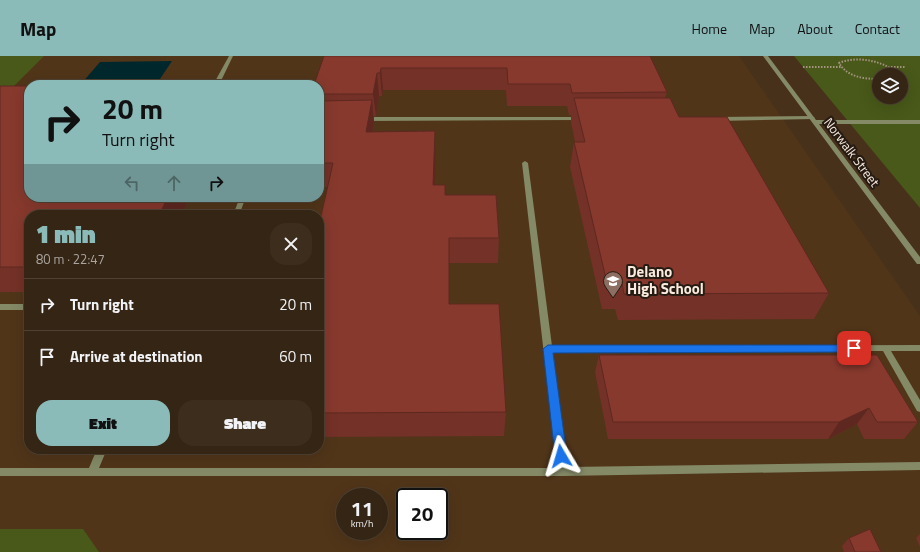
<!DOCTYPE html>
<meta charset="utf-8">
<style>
:root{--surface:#352514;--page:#3d2d1d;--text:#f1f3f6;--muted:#aaa5a0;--line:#4f4234;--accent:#8bbbb9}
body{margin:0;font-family:"Titillium Web",sans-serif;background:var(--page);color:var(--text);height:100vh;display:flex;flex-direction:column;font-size:15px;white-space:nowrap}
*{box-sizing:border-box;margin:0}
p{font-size:13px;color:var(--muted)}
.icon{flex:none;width:22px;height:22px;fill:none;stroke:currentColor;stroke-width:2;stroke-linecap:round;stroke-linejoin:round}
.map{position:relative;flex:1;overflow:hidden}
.panel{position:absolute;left:24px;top:154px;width:300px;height:244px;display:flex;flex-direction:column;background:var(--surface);border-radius:16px;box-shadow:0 4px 16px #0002,0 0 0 1px var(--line)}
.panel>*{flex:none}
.banner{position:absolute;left:24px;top:24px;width:300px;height:122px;border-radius:16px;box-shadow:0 4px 16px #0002,0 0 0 1px var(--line);background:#8bbbb9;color:#111;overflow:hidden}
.tools{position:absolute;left:872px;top:12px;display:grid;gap:8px}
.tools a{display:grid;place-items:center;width:36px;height:36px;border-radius:50%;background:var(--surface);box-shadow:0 4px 16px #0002,0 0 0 1px var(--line);font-size:20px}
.speed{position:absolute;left:336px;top:432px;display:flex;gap:8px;font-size:20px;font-weight:700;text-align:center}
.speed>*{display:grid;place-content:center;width:52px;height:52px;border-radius:50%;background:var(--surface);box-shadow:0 4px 16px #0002,0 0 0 1px var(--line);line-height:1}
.speed small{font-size:10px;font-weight:400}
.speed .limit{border:2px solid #111;border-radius:6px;background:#fff;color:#111}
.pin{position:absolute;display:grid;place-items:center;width:34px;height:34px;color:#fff;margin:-17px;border-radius:8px;box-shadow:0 2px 6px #0006}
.me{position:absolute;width:44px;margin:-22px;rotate:353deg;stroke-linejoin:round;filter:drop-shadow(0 0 3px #0008)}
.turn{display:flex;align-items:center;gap:14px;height:84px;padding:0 12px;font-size:18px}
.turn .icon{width:52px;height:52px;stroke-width:2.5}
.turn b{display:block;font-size:28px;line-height:34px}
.lanes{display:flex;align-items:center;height:38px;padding:0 12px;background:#0003;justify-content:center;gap:20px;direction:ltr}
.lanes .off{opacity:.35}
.round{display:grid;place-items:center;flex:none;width:42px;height:42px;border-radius:16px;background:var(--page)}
.summary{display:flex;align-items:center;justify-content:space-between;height:68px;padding:0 12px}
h1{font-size:24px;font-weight:800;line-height:30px;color:var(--accent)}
.primary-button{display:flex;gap:8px;margin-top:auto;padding:8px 12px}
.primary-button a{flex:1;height:46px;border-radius:16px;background:var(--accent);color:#111;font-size:16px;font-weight:800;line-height:46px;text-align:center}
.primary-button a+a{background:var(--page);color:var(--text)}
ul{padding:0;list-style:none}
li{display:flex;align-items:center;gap:12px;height:52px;padding:0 12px;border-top:1px solid var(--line)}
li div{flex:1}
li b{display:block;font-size:15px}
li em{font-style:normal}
header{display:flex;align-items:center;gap:24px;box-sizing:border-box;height:56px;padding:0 20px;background:var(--accent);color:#111}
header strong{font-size:19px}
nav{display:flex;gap:22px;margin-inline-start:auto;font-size:14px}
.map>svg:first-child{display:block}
.built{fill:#503519;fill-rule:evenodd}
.green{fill:#485919;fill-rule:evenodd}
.water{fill:#00282c}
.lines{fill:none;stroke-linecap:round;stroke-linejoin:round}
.path{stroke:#a69483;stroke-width:2;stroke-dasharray:1.5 1.5;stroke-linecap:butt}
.lane{fill:#848966;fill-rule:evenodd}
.street{fill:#848966;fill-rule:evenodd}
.wall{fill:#743127}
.shaded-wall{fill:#5e2820}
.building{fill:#87392d;stroke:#5e2820}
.route{fill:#1a73e8;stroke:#114b97}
.labels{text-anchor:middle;stroke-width:4;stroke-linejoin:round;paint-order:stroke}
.far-street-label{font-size:13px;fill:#f9ebde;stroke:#251b12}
.poi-label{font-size:15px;font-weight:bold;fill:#f9ebde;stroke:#251b12;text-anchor:start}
</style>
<header>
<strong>Map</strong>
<nav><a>Home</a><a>Map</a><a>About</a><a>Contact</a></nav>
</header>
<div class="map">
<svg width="920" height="496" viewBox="0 0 920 496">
<rect width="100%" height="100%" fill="#47311b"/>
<path class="built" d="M 0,0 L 739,0 L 920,260 L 920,496 L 0,496 ZM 29,29 L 319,29 L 319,141 L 29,141 ZM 29,159 L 319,159 L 319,393 L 29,393 ZM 345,441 L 379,441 L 379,475 L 345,475 ZM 405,441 L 439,441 L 439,475 L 405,475 Z"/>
<g class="green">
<path d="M 0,0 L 44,0 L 10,34 L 0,34 Z"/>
<path d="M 794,0 L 920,0 L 920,152 ZM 879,19 L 901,19 L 901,41 L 879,41 Z"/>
<path d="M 0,473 L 83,473 L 99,496 L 0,496 Z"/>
</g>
<path class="water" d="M 172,5 L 156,29 L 81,28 L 100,6 Z"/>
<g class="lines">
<g class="path">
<path d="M 803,11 L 841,11"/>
<path d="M 891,11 L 905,11"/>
<path d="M 879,23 C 864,23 847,21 839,7 C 855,0 879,4 893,14 L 891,19"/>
</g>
<g class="lane">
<path d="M 229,0 L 233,0 L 219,29 L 213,29 Z"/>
<path d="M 812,60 L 815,62 L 814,63 L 718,65 L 715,63 L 718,61 Z"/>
<path d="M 580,61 L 583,63 L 582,64 L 364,65 L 361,63 L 364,61 Z"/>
<path d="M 525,105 L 528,107 L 552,290 L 920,289 L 920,295 L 891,295 L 920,344 L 920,356 L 917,355 L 883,295 L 553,296 L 567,411 L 920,406 L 920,414 L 563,420 L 0,420 L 0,412 L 89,412 L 97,393 L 107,393 L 99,412 L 557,412 L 522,107 Z"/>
<path d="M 240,141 L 246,141 L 239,159 L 233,159 Z"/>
<rect x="0" y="248" width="29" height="6"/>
</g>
<path class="street" d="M 763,0 L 768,0 L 816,64 L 920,64 L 920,68 L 819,68 L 920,201 L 920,208 L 917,208 Z"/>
</g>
<g class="wall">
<path d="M 324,0 L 650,0 L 667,36 L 665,42 L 679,61 L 829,237 L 814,263 L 618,264 L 615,253 L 602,253 L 570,111 L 574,86 L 575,86 L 571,66 L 571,59 L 569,59 L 567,50 L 507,50 L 506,34 L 383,34 L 382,40 L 379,40 L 376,60 L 374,60 L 374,67 L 373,76 L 435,75 L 436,99 L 434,129 L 445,139 L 499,182 L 498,207 L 449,207 L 449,248 L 506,356 L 504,380 L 319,381 L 319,169 L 328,131 L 319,131 L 319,29 Z"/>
<path d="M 0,30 L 29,141 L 190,141 L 181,159 L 29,159 L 29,236 L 0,236 Z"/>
<path d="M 599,299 L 877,299 L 918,366 L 904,383 L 864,383 L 857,368 L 828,383 L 608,383 L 595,316 Z"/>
<path d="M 920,478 L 920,491 L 916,482 Z"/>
<path d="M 849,482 L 881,496 L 844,496 L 842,490 Z"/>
</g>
<g class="shaded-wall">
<path d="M 381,12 L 383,34 L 382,40 L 380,17 Z"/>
<path d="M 377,17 L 379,40 L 376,60 L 373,38 Z"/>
<path d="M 372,44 L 374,67 L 369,99 L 366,76 Z"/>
<path d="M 435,75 L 436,99 L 434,154 L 433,129 Z"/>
<path d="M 168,141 L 190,141 L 181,159 L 159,159 Z"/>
<path d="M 869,352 L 857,368 L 828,383 L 839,366 Z"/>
</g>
<g class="building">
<path d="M 324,0 L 650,0 L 667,36 L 572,37 L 570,28 L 508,28 L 507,12 L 381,12 L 380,17 L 377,17 L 373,38 L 319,38 L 319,29 L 314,29 Z"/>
<path d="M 0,30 L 29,30 L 29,141 L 168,141 L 159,159 L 29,159 L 29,211 L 0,211 Z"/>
<path d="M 574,42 L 670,42 L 679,61 L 727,61 L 829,237 L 624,238 L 622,227 L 607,227 L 574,86 L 585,86 Z"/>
<path d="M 372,44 L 366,76 L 435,75 L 433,129 L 445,129 L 445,139 L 496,139 L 499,182 L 449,182 L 449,248 L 499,248 L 506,356 L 319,357 L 319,169 L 333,107 L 319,107 L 319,45 Z"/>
<path d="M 599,299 L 877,299 L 918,366 L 877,366 L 869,352 L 839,366 L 613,366 Z"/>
<path d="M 870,473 L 881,496 L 855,496 L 849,482 Z"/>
</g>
<path class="route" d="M 548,289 L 854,289 L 859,292 L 854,296 L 553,297 L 567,400 L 565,404 L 561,405 L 557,404 L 555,400 L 543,293 Z"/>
<defs>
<g id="school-pin" transform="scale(1)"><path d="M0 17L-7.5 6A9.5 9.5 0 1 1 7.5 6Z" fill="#8d6e63" stroke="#251b12"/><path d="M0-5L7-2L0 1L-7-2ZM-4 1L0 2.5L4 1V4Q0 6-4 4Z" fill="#fff"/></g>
</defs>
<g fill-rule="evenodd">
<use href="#school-pin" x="613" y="225"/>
</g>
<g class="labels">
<g class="far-street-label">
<text transform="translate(852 96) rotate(53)" y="5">Norwalk Street</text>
</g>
<g class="poi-label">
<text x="627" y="221">Delano<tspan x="627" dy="17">High School</tspan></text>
</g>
</g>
</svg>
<div class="tools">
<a><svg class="icon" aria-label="layers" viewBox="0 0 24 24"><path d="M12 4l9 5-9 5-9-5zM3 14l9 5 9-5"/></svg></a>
</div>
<div class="speed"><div>11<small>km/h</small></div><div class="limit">20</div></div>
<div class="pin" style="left:854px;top:292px;background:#d93025"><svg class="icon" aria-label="arrive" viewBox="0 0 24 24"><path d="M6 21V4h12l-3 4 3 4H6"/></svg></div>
<svg class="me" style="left:561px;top:400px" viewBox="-20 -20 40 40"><path d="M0-17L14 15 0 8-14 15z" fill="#1a73e8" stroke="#fff" stroke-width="4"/></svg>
<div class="banner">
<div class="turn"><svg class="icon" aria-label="right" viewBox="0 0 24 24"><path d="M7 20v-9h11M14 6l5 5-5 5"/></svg><div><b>20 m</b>Turn right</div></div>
<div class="lanes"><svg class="icon off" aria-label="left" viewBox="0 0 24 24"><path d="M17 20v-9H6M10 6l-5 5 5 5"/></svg><svg class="icon off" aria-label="ahead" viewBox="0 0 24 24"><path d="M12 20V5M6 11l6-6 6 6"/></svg><svg class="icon" aria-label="right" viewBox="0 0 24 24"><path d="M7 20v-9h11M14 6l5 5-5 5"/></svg></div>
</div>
<section class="panel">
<div class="summary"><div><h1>1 min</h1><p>80 m · 22:47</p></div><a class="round"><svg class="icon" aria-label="close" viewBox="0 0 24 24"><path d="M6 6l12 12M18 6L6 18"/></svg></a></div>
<ul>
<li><svg class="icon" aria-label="right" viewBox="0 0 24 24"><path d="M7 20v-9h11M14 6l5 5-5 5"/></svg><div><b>Turn right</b></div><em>20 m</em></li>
<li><svg class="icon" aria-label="arrive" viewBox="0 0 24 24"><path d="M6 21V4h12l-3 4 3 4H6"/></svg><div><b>Arrive at destination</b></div><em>60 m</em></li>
</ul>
<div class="primary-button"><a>Exit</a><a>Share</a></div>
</section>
</div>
